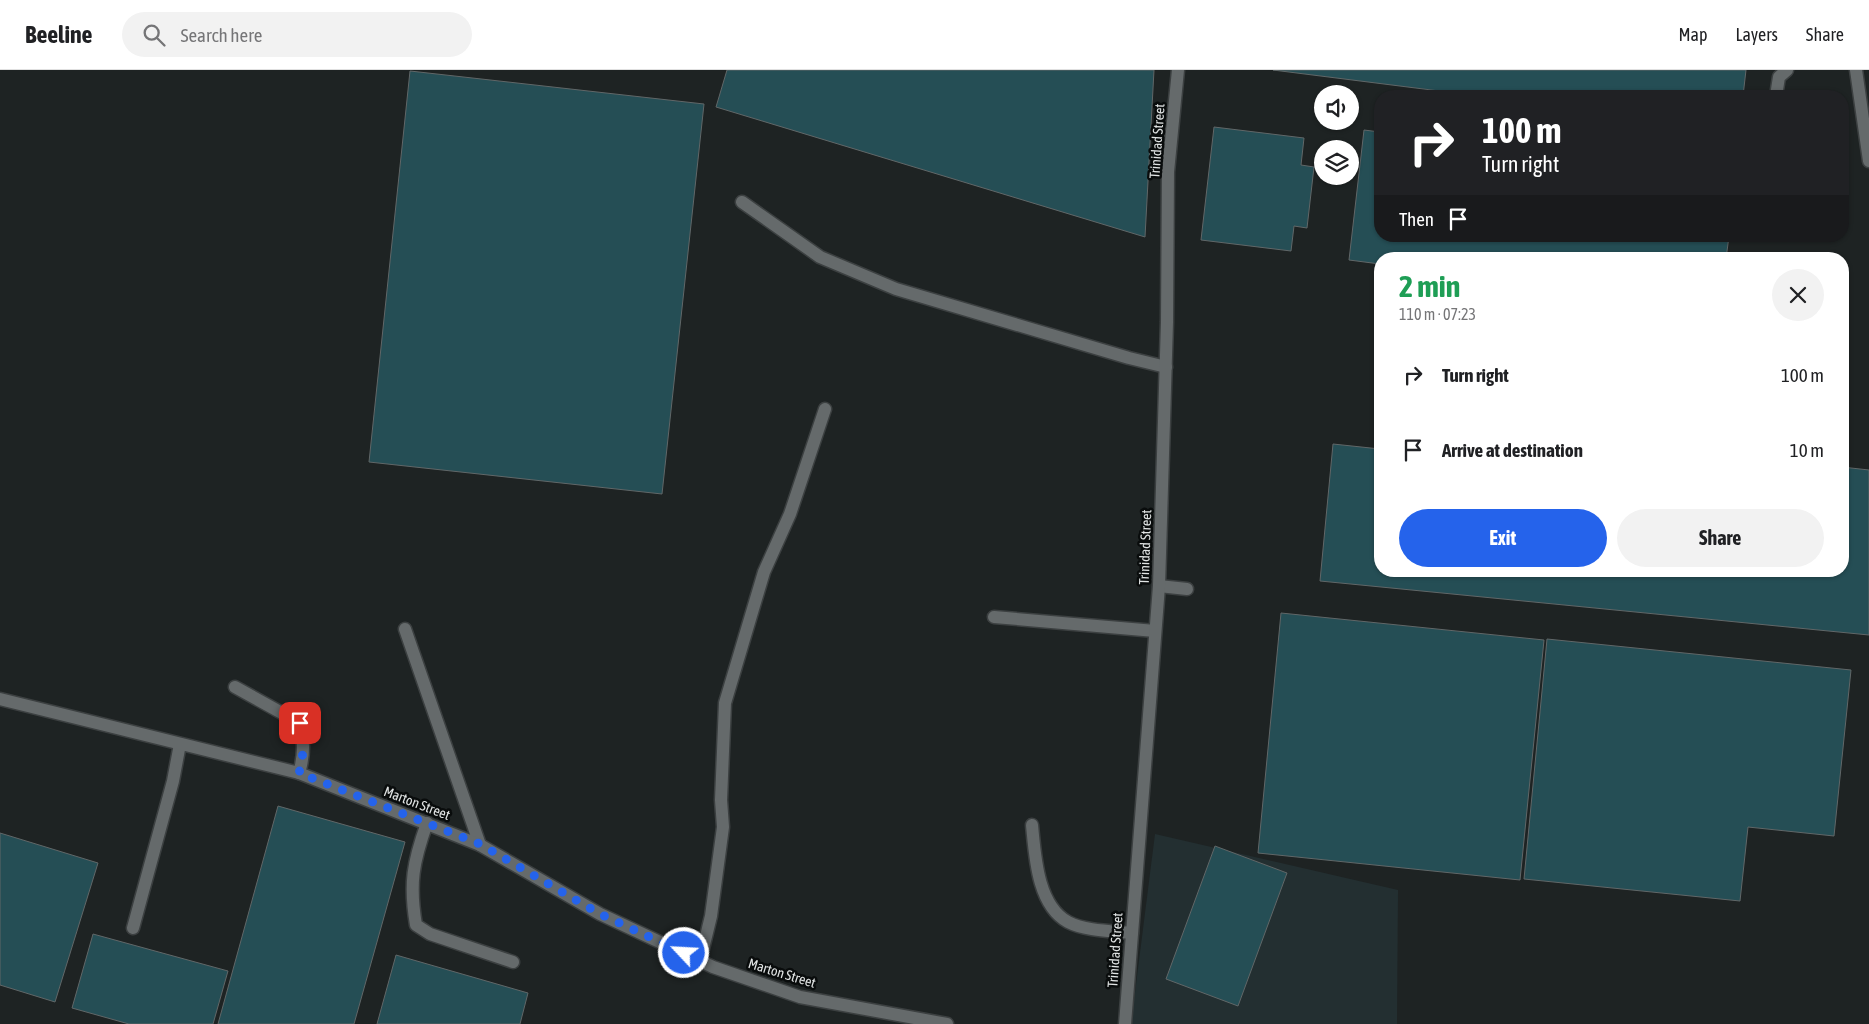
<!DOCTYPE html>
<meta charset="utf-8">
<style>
:root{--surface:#fff;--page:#f2f2f2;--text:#202124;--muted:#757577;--line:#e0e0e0;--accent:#2563eb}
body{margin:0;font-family:"Asap Condensed",sans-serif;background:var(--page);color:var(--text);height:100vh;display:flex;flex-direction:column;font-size:19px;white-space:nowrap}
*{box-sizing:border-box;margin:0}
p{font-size:16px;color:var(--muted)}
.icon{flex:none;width:28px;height:28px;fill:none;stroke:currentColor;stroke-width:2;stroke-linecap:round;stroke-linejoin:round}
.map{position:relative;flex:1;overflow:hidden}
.drawer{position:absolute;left:1374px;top:182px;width:475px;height:325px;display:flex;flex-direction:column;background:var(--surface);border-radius:20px;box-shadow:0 1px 4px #0004}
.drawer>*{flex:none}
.banner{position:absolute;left:1374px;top:20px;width:475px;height:152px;border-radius:20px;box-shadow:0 1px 4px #0004;background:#202124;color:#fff;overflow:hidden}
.controls{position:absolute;left:1314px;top:15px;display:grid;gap:10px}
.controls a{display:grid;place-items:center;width:45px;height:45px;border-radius:50%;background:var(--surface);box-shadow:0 1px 4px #0004;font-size:25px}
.pin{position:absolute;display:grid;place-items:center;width:42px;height:42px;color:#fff;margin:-21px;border-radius:10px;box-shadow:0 2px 8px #0006}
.me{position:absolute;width:55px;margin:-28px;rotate:295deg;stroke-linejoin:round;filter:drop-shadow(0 0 4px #0008)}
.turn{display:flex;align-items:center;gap:18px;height:105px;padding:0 25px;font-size:22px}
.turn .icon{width:65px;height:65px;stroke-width:2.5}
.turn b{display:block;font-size:35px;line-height:42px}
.then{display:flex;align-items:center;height:48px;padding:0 25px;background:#0003;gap:10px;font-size:19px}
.round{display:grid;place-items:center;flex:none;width:52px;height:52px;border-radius:26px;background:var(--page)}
.headline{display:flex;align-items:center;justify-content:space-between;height:85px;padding:0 25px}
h1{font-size:30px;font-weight:700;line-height:38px;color:#1e9e55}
.button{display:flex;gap:10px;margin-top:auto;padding:10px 25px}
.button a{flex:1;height:58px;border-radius:30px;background:var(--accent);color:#fff;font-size:20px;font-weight:700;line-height:58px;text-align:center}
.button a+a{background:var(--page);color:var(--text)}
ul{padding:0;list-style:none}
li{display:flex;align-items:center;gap:15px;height:75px;padding:0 25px}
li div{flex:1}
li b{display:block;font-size:19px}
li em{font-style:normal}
header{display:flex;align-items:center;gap:30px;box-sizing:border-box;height:70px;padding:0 25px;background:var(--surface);border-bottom:1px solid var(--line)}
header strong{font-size:24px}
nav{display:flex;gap:28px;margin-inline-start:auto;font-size:18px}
.search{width:350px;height:45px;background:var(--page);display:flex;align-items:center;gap:12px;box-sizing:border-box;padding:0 18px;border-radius:28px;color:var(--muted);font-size:19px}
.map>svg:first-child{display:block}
.built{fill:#232f31}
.building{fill:#254e55;stroke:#616768}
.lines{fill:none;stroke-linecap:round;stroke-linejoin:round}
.service-casing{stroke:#3c4041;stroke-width:15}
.minor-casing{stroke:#3c4041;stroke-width:15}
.service{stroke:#656a6b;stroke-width:12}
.minor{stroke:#656a6b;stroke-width:12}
.route{stroke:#2563eb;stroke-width:9;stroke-dasharray:0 16.2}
.labels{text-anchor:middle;stroke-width:5;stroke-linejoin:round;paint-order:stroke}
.street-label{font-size:14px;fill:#e1e4e4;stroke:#090c0c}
</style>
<header>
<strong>Beeline</strong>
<div class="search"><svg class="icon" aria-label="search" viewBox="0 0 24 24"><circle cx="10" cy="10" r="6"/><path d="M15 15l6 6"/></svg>Search here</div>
<nav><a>Map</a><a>Layers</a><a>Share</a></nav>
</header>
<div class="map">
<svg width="1869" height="954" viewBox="0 0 1869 954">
<rect width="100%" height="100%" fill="#1e2323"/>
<path class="built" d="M 1155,764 L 1398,820 L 1397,954 L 1131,954 Z"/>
<g class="building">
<path d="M 727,0 L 1154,0 L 1145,167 L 716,37 Z"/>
<path d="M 1273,0 L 1746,0 L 1743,26 L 1479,26 Z"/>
<path d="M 410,1 L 704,34 L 662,424 L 369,392 Z"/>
<path d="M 1214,57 L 1304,68 L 1301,95 L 1314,97 L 1307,158 L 1294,156 L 1291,181 L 1201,170 Z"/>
<path d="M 1364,60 L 1380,62 L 1380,166 L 1729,166 L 1726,189 L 1380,189 L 1380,194 L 1349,190 Z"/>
<path d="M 1333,374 L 1380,379 L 1380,501 L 1842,501 L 1842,397 L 1869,400 L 1869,565 L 1320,511 Z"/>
<path d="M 1281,543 L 1544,570 L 1520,810 L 1258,783 Z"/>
<path d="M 1547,569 L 1851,600 L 1834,766 L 1748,757 L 1740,831 L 1524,809 Z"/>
<path d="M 278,736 L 405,772 L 354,954 L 218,954 Z"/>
<path d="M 0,763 L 98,793 L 55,932 L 0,915 Z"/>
<path d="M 1215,776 L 1287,803 L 1238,936 L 1166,909 Z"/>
<path d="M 93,864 L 228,901 L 213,954 L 129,954 L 72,938 Z"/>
<path d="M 396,885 L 528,923 L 520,954 L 377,954 Z"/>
</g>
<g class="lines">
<g class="service-casing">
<g id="service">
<path d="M 1776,26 L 1779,7 L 1787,0"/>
<path d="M 742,132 L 820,187 L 896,219 L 1129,288 L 1166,297"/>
<path d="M 1159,516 L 1187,519"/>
<path d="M 994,547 L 1155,561"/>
<path d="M 235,617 L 300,653 C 304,669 304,687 299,703"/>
<path d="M 427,753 C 413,792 409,814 416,855 L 430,864 L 513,892"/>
<path d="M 1032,755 C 1035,785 1037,835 1068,852 C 1085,861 1112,861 1132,863"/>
<path d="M 133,858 L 173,711 L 180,674"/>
</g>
</g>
<g class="minor-casing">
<g id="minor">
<path d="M 1856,0 L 1869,91"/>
<path d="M 405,559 L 480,775"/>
<path d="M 0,629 L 299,703 L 480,775 L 600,844 L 713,897 L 800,927 L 947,954"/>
<path d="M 700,891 L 711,846 L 723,757 L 721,730 L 725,633 L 764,502 L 790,444 L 825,339"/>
<path d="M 1125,954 L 1159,516 L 1167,252 L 1168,102 L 1178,0"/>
</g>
</g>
<use href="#service" class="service"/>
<use href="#minor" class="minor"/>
</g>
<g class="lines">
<path class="route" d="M 300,653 C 304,669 304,687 299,703 L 480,774 L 600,844 L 684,883"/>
</g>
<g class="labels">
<g class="street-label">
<text transform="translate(1157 71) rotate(-86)" y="5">Trinidad Street</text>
<text transform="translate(1145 477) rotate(-88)" y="5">Trinidad Street</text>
<text transform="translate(417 733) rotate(21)" y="5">Marton Street</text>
<text transform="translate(1115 880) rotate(-86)" y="5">Trinidad Street</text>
<text transform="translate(782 903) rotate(17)" y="5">Marton Street</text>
</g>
</g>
</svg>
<div class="controls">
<a><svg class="icon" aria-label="sound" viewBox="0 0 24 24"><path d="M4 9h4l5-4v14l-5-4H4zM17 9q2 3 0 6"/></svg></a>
<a><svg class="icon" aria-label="layers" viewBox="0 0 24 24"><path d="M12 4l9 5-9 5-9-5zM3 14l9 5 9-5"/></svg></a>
</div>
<div class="pin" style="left:300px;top:653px;background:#d93025"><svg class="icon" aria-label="arrive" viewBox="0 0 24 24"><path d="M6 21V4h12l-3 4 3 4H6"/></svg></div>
<svg class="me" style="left:684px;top:883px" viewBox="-20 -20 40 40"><circle r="17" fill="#2563eb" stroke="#fff" stroke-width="3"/><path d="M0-11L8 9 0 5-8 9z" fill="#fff"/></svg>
<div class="banner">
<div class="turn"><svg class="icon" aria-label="right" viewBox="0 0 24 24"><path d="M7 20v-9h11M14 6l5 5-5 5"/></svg><div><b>100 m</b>Turn right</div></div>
<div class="then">Then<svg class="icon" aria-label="arrive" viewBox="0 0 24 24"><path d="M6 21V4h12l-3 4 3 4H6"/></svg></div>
</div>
<section class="drawer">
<div class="headline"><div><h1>2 min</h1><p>110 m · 07:23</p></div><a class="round"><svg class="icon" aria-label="close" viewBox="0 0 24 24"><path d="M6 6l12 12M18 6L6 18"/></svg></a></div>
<ul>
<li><svg class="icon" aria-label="right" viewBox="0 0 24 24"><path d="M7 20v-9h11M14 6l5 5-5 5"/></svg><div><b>Turn right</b></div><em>100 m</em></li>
<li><svg class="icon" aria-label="arrive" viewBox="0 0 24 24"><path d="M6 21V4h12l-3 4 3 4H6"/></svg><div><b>Arrive at destination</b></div><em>10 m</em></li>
</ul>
<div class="button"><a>Exit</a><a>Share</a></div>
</section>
</div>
